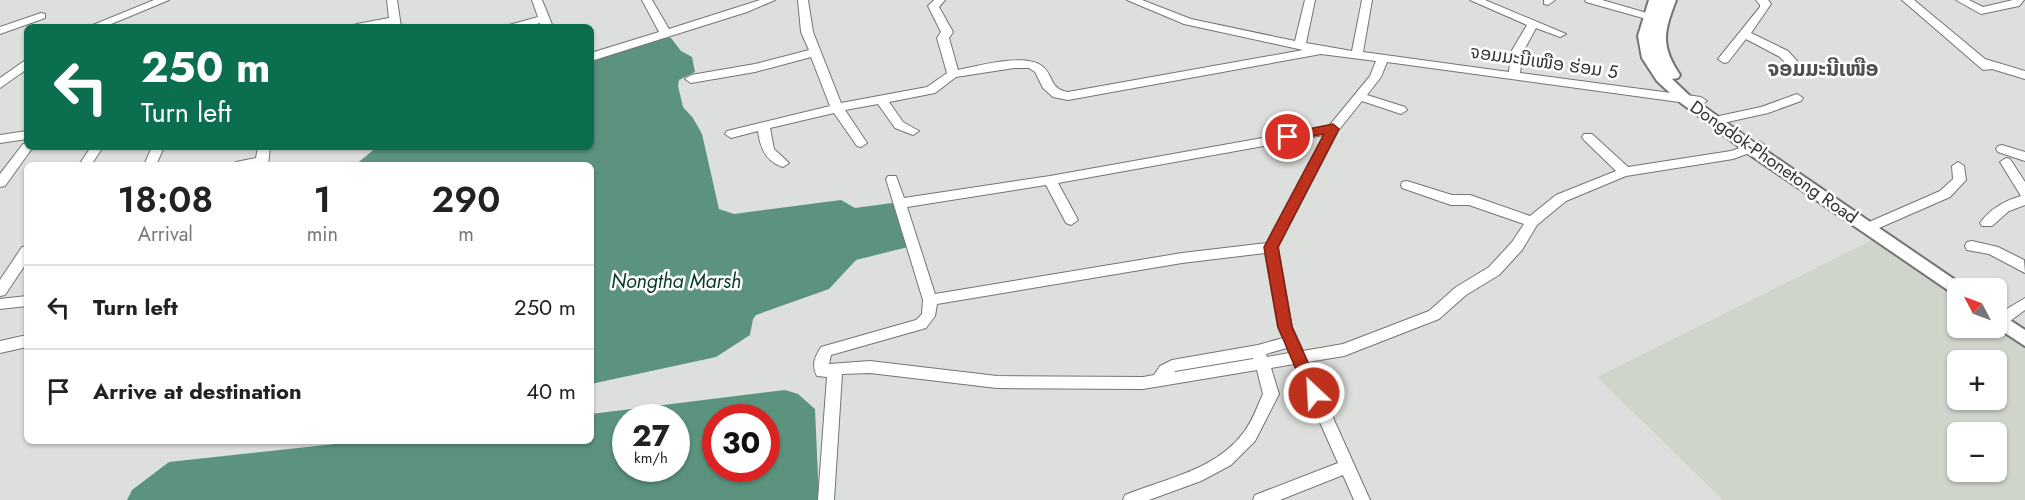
<!DOCTYPE html>
<meta charset="utf-8">
<style>
:root{--surface:#fff;--page:#f2f2f2;--text:#222;--muted:#767676;--line:#e0e0e0}
body{margin:0;font-family:Jost,"Noto Sans Lao",sans-serif;background:var(--page);color:var(--text);height:100vh;display:flex;flex-direction:column;font-size:22px;white-space:nowrap}
*{box-sizing:border-box;margin:0}
p{font-size:20px;color:var(--muted)}
.icon{flex:none;width:33px;height:33px;fill:none;stroke:currentColor;stroke-width:2;stroke-linecap:round;stroke-linejoin:round}
.map{position:relative;flex:1;overflow:hidden}
.sheet{position:absolute;left:24px;top:162px;width:570px;height:282px;display:flex;flex-direction:column;background:var(--surface);border-radius:9px;box-shadow:0 2px 4px #0004}
.sheet>*{flex:none}
.banner{position:absolute;left:24px;top:24px;width:570px;height:126px;border-radius:9px;box-shadow:0 2px 4px #0004;background:#0b6e4f;color:#fff;overflow:hidden}
.needle{width:39px;rotate:311deg}
.buttons{position:absolute;left:1947px;top:278px;display:grid;gap:12px}
.buttons a{display:grid;place-items:center;width:60px;height:60px;border-radius:9px;background:var(--surface);box-shadow:0 2px 4px #0004;font-size:30px}
.speed{position:absolute;left:612px;top:404px;display:flex;gap:12px;font-size:30px;font-weight:700;text-align:center}
.speed>*{display:grid;place-content:center;width:78px;height:78px;border-radius:50%;background:var(--surface);box-shadow:0 2px 4px #0004;line-height:1}
.speed small{font-size:15px;font-weight:400}
.speed .limit{border:9px solid #d22;background:#fff;color:#111}
.pin{position:absolute;display:grid;place-items:center;width:51px;height:51px;color:#fff;margin:-26px;border:3px solid #fff;border-radius:50%;box-shadow:0 2px 6px #0007}
.me{position:absolute;width:66px;margin:-33px;rotate:335deg;stroke-linejoin:round;filter:drop-shadow(0 0 4px #0008)}
.turn{display:flex;align-items:center;gap:21px;height:126px;padding:0 18px;font-size:27px}
.turn .icon{width:78px;height:78px;stroke-width:2.5}
.turn b{display:block;font-size:42px;line-height:51px}
.eta{display:flex;justify-content:space-evenly;align-items:center;height:102px;text-align:center}
.eta b{font-size:36px;font-weight:600;line-height:42px}
ul{padding:0;list-style:none}
li{display:flex;align-items:center;gap:18px;height:84px;padding:0 18px;border-top:2px solid var(--line)}
li div{flex:1}
li b{display:block;font-size:22px}
li em{font-style:normal}
.map>svg:first-child{display:block}
.built{fill:#d0d5cc;fill-rule:evenodd}
.water{fill:#5b937f;fill-rule:evenodd}
.lines{fill:none;stroke-linecap:round;stroke-linejoin:round}
.minor-casing{stroke:#747572;stroke-width:2}
.major-casing{stroke:#747572;stroke-width:4}
.minor{fill:#fff;fill-rule:evenodd}
.major{fill:#fff;fill-rule:evenodd}
.route{fill:#be321d;stroke:#7c2013;stroke-width:1.5}
.labels{text-anchor:middle;stroke-width:5;stroke-linejoin:round;paint-order:stroke}
.street-label{font-size:18px;fill:#343534;stroke:#fff}
.water-label{font-size:20px;font-style:italic;fill:#063a2b;stroke:#fff}
.quarter-label{font-size:21px;font-weight:bold;fill:#4f504e;stroke:#fff}
</style>
<div class="map">
<svg width="2025" height="500" viewBox="0 0 2025 500">
<rect width="100%" height="100%" fill="#dddfdc"/>
<path class="built" d="M 1876,238 L 1957,296 L 1958,327 L 1996,327 L 2025,345 L 2025,500 L 1723,500 L 1597,377 ZM 1958,360 L 1996,360 L 1996,399 L 1958,399 ZM 1958,432 L 1996,432 L 1996,471 L 1958,471 Z"/>
<g class="water">
<path d="M 664,37 L 671,38 L 681,51 L 692,57 L 695,72 L 679,80 L 678,86 L 683,107 L 693,118 L 702,134 L 719,209 L 734,214 L 841,200 L 855,208 L 892,203 L 896,206 L 908,247 L 856,260 L 829,289 L 756,315 L 753,319 L 750,335 L 716,357 L 591,384 L 591,165 L 355,165 L 377,147 L 591,147 L 591,60 Z"/>
<path d="M 785,390 L 798,394 L 815,409 L 819,500 L 127,500 L 132,490 L 169,462 L 363,441 L 591,441 L 591,414 ZM 626,417 L 676,417 L 676,468 L 626,468 ZM 716,417 L 766,417 L 766,468 L 716,468 Z"/>
</g>
<g class="lines">
<g class="minor-casing">
<g id="minor">
<path d="M 154,0 L 169,0 L 104,27 L 88,27 Z"/>
<path d="M 387,0 L 397,0 L 401,27 L 389,27 L 389,24 L 351,27 L 357,24 L 389,18 Z"/>
<path d="M 532,0 L 542,0 L 553,27 L 541,27 L 540,23 L 526,27 L 507,27 L 509,25 L 538,17 Z"/>
<path d="M 642,0 L 652,0 L 669,29 L 760,0 L 775,0 L 747,12 L 591,61 L 591,53 L 659,32 Z"/>
<path d="M 798,0 L 808,0 L 813,32 L 841,103 L 927,87 L 947,73 L 937,38 L 941,32 L 928,6 L 934,0 L 945,0 L 939,7 L 953,32 L 949,38 L 958,70 C 979,66 1024,53 1042,66 C 1054,75 1049,89 1068,92 L 1303,50 L 1184,24 L 1127,0 L 1142,0 L 1191,19 L 1295,41 L 1305,0 L 1315,0 L 1306,43 L 1352,51 L 1362,0 L 1372,0 L 1363,52 L 1509,72 L 1511,52 L 1527,25 L 1470,0 L 1485,0 L 1566,34 L 1560,37 L 1536,28 L 1523,52 L 1520,73 L 1701,97 L 1707,101 L 1701,105 L 1387,62 L 1381,77 L 1367,95 L 1405,107 L 1407,110 L 1401,114 L 1362,101 L 1338,131 L 1278,247 L 1292,327 L 1303,351 L 1343,344 L 1429,311 L 1456,287 L 1489,267 L 1512,242 L 1524,224 L 1469,205 L 1451,205 L 1402,188 L 1401,185 L 1402,182 L 1407,181 L 1452,195 L 1470,195 L 1530,216 L 1556,195 L 1616,171 L 1584,140 L 1582,137 L 1584,134 L 1592,134 L 1628,167 L 1731,151 L 1759,141 L 1765,145 L 1763,148 L 1733,159 L 1626,176 L 1566,201 L 1537,225 L 1522,250 L 1499,275 L 1466,295 L 1439,319 L 1344,356 L 1308,362 L 1370,500 L 1354,500 L 1343,475 L 1280,500 L 1253,500 L 1255,495 L 1338,463 L 1294,364 L 1271,368 L 1279,394 L 1255,441 L 1231,465 L 1201,481 L 1149,500 L 1123,500 L 1125,495 C 1167,478 1216,470 1244,432 C 1253,420 1257,407 1263,394 L 1257,370 L 1143,389 L 997,388 L 870,373 L 842,374 L 834,500 L 818,500 L 827,377 L 817,376 C 811,365 815,357 821,347 L 916,320 L 922,314 L 923,300 L 886,179 L 888,176 L 896,176 L 904,198 L 1050,176 L 1329,126 L 1370,76 L 1376,61 L 1321,54 L 1068,100 L 1053,97 L 1043,88 L 1035,72 L 1029,68 L 1014,68 L 956,77 L 935,93 L 889,102 L 903,122 L 919,131 L 913,135 L 895,128 L 878,104 L 845,110 L 867,143 L 861,147 L 857,146 L 834,113 L 770,128 L 774,149 L 789,163 L 783,167 C 766,162 760,148 758,131 L 731,138 L 725,134 L 727,131 L 830,106 L 811,57 L 755,72 L 691,83 L 685,79 L 691,75 L 755,64 L 809,50 L 801,32 ZM 1324,135 L 1267,243 L 1182,253 L 935,294 L 907,207 L 1046,185 L 1066,223 L 1071,225 L 1078,220 L 1058,183 ZM 1265,253 L 1278,327 L 1283,338 L 1258,345 L 1172,360 L 1160,366 L 1154,375 L 1143,377 L 997,376 L 870,361 L 829,364 L 831,355 L 926,328 L 935,316 L 937,304 L 1182,263 ZM 1287,348 L 1289,353 L 1267,357 L 1266,354 ZM 1253,358 L 1253,359 L 1175,372 L 1175,371 Z"/>
<path d="M 1544,0 L 1555,0 L 1548,5 L 1544,4 Z"/>
<path d="M 1585,0 L 1602,0 L 1654,15 L 1655,17 L 1650,20 L 1586,2 Z"/>
<path d="M 1756,0 L 1768,0 L 1771,4 L 1751,33 L 1788,51 L 1797,61 L 1795,64 L 1787,64 L 1780,57 L 1746,39 L 1728,62 L 1724,63 L 1718,59 L 1760,7 L 1760,5 Z"/>
<path d="M 1902,0 L 1914,0 L 1985,59 L 2025,71 L 2025,79 L 1992,69 L 1983,70 Z"/>
<path d="M 1956,0 L 1969,0 L 1983,7 L 2013,0 L 2024,0 L 2019,6 L 1981,14 Z"/>
<path d="M 41,13 L 45,14 L 45,18 L 0,34 L 0,27 Z"/>
<path d="M 27,59 L 27,69 L 0,88 L 0,78 Z"/>
<path d="M 1797,94 L 1803,98 L 1801,101 L 1768,113 L 1723,123 L 1717,119 L 1719,116 L 1761,107 Z"/>
<path d="M 27,131 L 27,139 L 0,143 L 0,135 Z"/>
<path d="M 27,143 L 27,147 L 33,147 L 5,186 L 0,187 L 0,174 L 23,144 Z"/>
<path d="M 2002,145 L 2025,152 L 2025,161 L 1998,152 L 1996,149 L 1998,146 Z"/>
<path d="M 91,147 L 103,147 L 91,165 L 79,165 Z"/>
<path d="M 152,147 L 164,147 L 156,165 L 144,165 Z"/>
<path d="M 258,147 L 270,147 L 268,165 L 234,165 L 236,162 L 256,158 Z"/>
<path d="M 2006,158 L 2010,159 L 2025,182 L 2025,205 L 2009,211 L 1992,226 L 1982,226 L 1980,223 C 1990,209 2004,201 2021,196 L 2000,162 Z"/>
<path d="M 1958,162 L 1964,166 L 1966,180 L 1950,197 L 1879,228 L 1869,228 L 1867,225 L 1869,222 L 1940,191 L 1953,179 L 1952,166 Z"/>
<path d="M 1972,241 L 1998,247 L 2024,260 L 2025,273 L 1989,254 L 1967,250 L 1965,246 L 1967,242 Z"/>
<path d="M 27,246 L 27,262 L 5,295 L 0,296 L 0,280 L 22,247 Z"/>
<path d="M 27,296 L 27,306 L 0,309 L 0,299 Z"/>
<path d="M 2025,298 L 2025,310 L 2010,321 L 2000,321 L 1998,317 L 2000,313 Z"/>
<path d="M 27,335 L 27,347 L 0,353 L 0,341 Z"/>
</g>
</g>
<g class="major-casing">
<g id="major">
<path d="M 1649,0 L 1676,0 C 1664,32 1660,45 1680,75 L 1678,78 L 1672,79 L 1691,97 L 1756,144 L 1964,286 L 1965,288 L 1958,288 L 1958,297 L 1746,152 L 1681,103 L 1657,81 L 1642,58 L 1638,36 Z"/>
<path d="M 1996,311 L 2025,330 L 2025,346 L 1996,327 Z"/>
</g>
</g>
<use href="#minor" class="minor"/>
<use href="#major" class="major"/>
</g>
<path class="route" d="M 1333,124 L 1339,129 L 1278,247 L 1292,327 L 1322,393 L 1319,398 L 1314,400 L 1309,398 L 1306,393 L 1278,327 L 1264,247 L 1324,134 L 1288,141 L 1282,137 L 1288,133 Z"/>
<g class="labels">
<g class="street-label">
<text transform="translate(1544 62) rotate(8)" y="6">ຈອມມະນີເໜືອ ຮ່ອມ 5</text>
<text transform="translate(1774 162) rotate(35)" y="6">Dongdok-Phonetong Road</text>
</g>
<g class="water-label">
<text x="676" y="288">Nongtha Marsh</text>
</g>
<g class="quarter-label">
<text x="1823" y="76">ຈອມມະນີເໜືອ</text>
</g>
</g>
</svg>
<div class="buttons">
<a><svg class="needle" viewBox="-14 -14 28 28"><path d="M0-13l5 13h-10z" fill="#e53935"/><path d="M0 13l5-13h-10z" fill="#767676"/></svg></a>
<a>+</a>
<a>−</a>
</div>
<div class="speed"><div>27<small>km/h</small></div><div class="limit">30</div></div>
<div class="pin" style="left:1288px;top:137px;background:#d93025"><svg class="icon" aria-label="arrive" viewBox="0 0 24 24"><path d="M6 21V4h12l-3 4 3 4H6"/></svg></div>
<svg class="me" style="left:1314px;top:393px" viewBox="-20 -20 40 40"><circle r="17" fill="#be321d" stroke="#fff" stroke-width="3"/><path d="M0-11L8 9 0 5-8 9z" fill="#fff"/></svg>
<div class="banner">
<div class="turn"><svg class="icon" aria-label="left" viewBox="0 0 24 24"><path d="M17 20v-9H6M10 6l-5 5 5 5"/></svg><div><b>250 m</b>Turn left</div></div>
</div>
<section class="sheet">
<div class="eta">
<div><b>18:08</b><p>Arrival</p></div>
<div><b>1</b><p>min</p></div>
<div><b>290</b><p>m</p></div>
</div>
<ul>
<li><svg class="icon" aria-label="left" viewBox="0 0 24 24"><path d="M17 20v-9H6M10 6l-5 5 5 5"/></svg><div><b>Turn left</b></div><em>250 m</em></li>
<li><svg class="icon" aria-label="arrive" viewBox="0 0 24 24"><path d="M6 21V4h12l-3 4 3 4H6"/></svg><div><b>Arrive at destination</b></div><em>40 m</em></li>
</ul>
</section>
</div>
